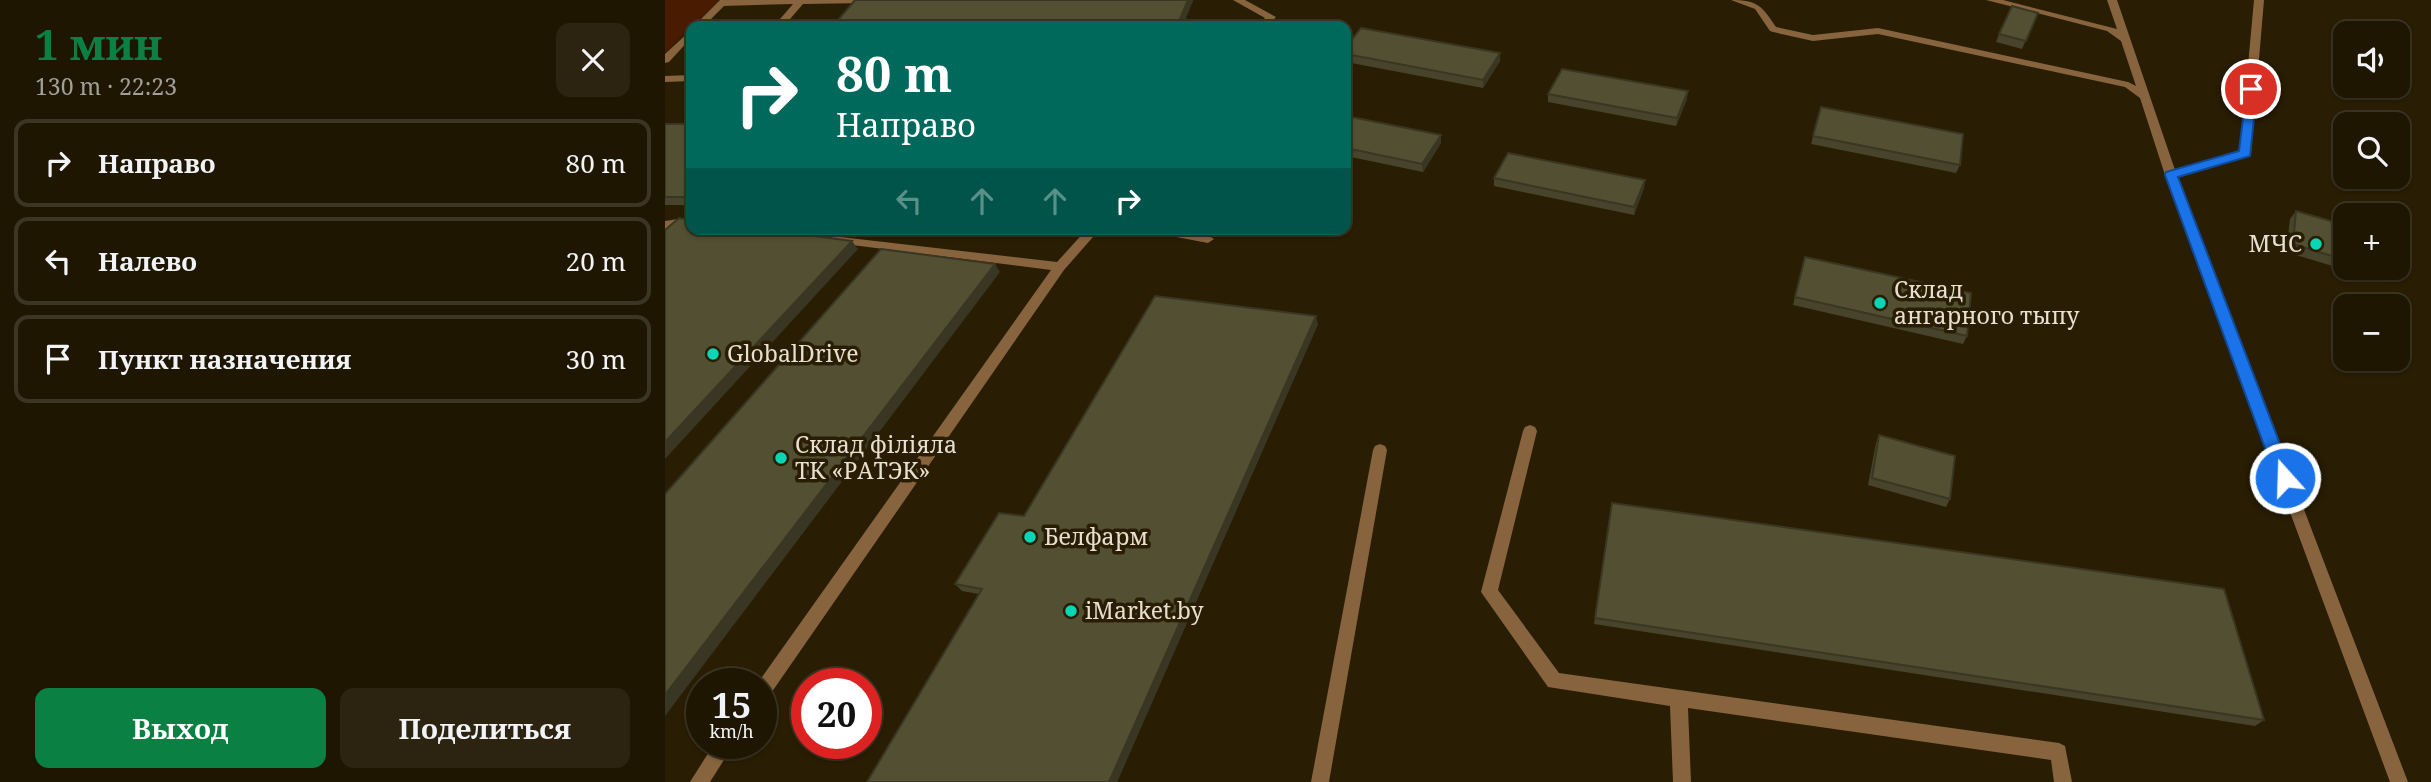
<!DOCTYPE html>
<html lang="ru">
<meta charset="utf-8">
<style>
:root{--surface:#1f1602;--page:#2c2311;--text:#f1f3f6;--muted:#a19f99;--line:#3c3524;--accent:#0b8043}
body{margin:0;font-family:"Noto Serif",serif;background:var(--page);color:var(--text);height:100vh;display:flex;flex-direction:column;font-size:26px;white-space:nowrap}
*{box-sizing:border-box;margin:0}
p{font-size:23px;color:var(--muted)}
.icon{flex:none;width:38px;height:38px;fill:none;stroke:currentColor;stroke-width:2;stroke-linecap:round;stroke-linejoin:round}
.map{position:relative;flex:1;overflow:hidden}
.sheet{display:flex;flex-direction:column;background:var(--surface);width:665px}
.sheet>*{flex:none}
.top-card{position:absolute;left:21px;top:21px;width:665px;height:214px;border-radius:14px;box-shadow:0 2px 5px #0004,0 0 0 2px var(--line);background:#00695c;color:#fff;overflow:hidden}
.tools{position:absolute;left:1668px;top:21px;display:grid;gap:14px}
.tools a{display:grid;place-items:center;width:77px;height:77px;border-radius:14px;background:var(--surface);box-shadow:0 2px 5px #0004,0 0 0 2px var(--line);font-size:35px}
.speed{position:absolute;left:21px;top:668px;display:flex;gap:14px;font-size:35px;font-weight:700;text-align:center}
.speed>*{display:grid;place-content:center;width:91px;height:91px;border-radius:50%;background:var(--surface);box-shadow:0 2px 5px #0004,0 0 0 2px var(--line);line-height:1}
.speed small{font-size:18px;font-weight:400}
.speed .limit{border:10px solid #d22;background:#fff;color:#111}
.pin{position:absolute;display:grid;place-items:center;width:60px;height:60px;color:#fff;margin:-30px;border:4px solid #fff;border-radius:50%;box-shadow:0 2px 7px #0007}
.me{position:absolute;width:77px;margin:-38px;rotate:340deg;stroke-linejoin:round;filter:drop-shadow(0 0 5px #0008)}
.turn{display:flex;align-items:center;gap:24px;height:147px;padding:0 35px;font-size:32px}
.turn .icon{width:91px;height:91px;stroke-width:2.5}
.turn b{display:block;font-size:49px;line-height:60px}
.lanes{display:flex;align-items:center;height:66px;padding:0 35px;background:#0003;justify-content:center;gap:35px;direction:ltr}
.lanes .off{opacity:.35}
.round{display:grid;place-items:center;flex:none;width:74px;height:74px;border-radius:14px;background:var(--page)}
.headline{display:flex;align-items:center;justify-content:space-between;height:119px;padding:0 35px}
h1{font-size:42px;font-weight:700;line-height:52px;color:var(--accent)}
.action{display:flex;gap:14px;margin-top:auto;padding:14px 35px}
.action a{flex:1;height:80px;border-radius:14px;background:var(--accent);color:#fff;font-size:28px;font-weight:700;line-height:80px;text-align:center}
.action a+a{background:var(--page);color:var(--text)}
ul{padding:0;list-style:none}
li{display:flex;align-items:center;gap:21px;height:88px;margin:0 14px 10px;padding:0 21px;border:4px solid var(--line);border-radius:14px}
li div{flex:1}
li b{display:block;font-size:26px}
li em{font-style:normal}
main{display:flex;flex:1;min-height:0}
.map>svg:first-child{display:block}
.green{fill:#491b00}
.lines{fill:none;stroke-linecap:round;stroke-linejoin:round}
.service{fill:#87643e;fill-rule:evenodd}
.minor{fill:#87643e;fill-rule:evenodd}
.wall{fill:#47442b}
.shaded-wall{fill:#393723}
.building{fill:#524f32;stroke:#393723;stroke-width:2}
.route{fill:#1a73e8;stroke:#114b97;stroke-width:2}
.poi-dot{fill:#0ad5b5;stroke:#291d03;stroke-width:2.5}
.labels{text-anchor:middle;stroke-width:7;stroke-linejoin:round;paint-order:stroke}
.poi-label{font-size:23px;fill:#e7dfd0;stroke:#291d03;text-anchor:start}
</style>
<main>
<section class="sheet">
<div class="headline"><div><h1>1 мин</h1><p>130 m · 22:23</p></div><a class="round"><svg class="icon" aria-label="close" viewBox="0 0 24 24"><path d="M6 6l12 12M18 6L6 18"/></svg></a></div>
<ul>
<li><svg class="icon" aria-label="right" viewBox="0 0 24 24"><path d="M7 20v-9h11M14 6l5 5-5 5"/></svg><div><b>Направо</b></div><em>80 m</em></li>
<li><svg class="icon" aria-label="left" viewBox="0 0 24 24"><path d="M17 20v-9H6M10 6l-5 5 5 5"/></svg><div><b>Налево</b></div><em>20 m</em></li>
<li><svg class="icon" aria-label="arrive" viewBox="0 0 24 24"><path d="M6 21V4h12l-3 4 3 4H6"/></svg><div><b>Пункт назначения</b></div><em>30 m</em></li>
</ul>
<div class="action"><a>Выход</a><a>Поделиться</a></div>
</section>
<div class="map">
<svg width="1766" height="782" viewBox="0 0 1766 782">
<rect width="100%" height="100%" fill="#291d03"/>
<path class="green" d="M 0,0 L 54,0 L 0,53 Z"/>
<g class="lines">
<g class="service">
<path d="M 65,0 L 208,0 L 203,3 L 138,4 L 119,26 L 109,26 L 128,4 L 57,6 L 52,3 Z"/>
<path d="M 568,0 L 580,0 L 611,17 L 602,26 L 592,26 L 600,18 Z"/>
<path d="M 1066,0 C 1093,0 1097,6 1111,27 L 1148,35 L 1213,28 L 1463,82 L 1471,86 L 1456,41 L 1442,31 L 1321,0 L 1338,0 L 1452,29 L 1442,0 L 1452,0 L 1510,170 L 1575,152 L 1589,0 L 1599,0 L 1586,154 L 1584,156 L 1512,177 L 1743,782 L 1725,782 L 1500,175 L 1475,98 L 1460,87 L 1213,34 L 1148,41 L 1108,32 L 1105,31 L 1090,9 Z"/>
<path d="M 26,75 L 26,81 L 0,82 L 0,76 Z"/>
<path d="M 26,217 L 26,225 L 0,229 L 0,221 Z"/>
<path d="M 422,229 L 435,229 L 399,270 L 102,699 L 96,701 L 96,684 L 92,684 L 386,270 L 171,243 L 165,239 L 167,236 L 392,262 Z"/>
<path d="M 484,229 C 503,229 534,227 549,239 L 543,243 L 490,233 Z"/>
<path d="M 865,425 L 870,427 L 872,431 L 833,590 L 894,673 L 1394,743 L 1400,746 L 1407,782 L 1389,782 L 1386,760 L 1023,708 L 1026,782 L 1008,782 L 1005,706 L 883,687 L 816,592 L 858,431 L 860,427 Z"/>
<path d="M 715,444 L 720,446 L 722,450 L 664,782 L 646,782 L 708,450 L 710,446 Z"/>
<path d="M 49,744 L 69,744 L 45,782 L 25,782 Z"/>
</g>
<g class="minor">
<path d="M 55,0 L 65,0 L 39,26 L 29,26 Z"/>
<path d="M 26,30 L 26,38 L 4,62 L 0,63 L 0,54 Z"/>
</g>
</g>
<g class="wall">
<path d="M 1373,13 L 1357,49 L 1331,42 L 1334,34 Z"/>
<path d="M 681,47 L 835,53 L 835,61 L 818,88 L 681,62 Z"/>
<path d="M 883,94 L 1022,99 L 1011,126 L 883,102 Z"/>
<path d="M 1156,107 L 1295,165 L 1291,173 L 1146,144 Z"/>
<path d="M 681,116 L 776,143 L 758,172 L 681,156 Z"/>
<rect x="0" y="124" width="26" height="81"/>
<path d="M 829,178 L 980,180 L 979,188 L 969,215 L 829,186 Z"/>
<path d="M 1631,211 L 1680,225 L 1680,268 L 1721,268 L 1721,272 L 1714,280 L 1621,252 L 1625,219 Z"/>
<path d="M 1140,257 L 1302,336 L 1298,344 L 1128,305 Z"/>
<path d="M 653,324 L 452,782 L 202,782 L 314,594 L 297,591 L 290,584 L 359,516 Z"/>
<path d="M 1214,435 L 1285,499 L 1281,507 L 1203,485 L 1211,443 Z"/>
<path d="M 930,618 L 1599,720 L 1590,726 L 929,624 Z"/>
</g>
<g class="shaded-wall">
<path d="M 523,0 L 528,0 L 528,1 L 518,26 L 512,26 Z"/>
<path d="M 835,53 L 835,61 L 818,88 L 818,80 Z"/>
<path d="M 1023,91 L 1022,99 L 1011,126 L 1012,118 Z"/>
<path d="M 776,135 L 776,143 L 758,172 L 757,164 Z"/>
<path d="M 980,180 L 979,188 L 969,215 L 969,207 Z"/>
<path d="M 187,241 L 193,249 L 0,459 L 0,442 Z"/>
<path d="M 330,264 L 335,272 L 0,716 L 0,695 Z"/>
<path d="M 651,316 L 653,324 L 452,782 L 444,782 Z"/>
</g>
<g class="building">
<path d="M 190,0 L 523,0 L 512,26 L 168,26 Z"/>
<path d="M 1347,6 L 1373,13 L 1361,41 L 1334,34 Z"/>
<path d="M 696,28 L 835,53 L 818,80 L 681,54 L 681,47 Z"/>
<path d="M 897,69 L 1023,91 L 1012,118 L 883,94 Z"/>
<path d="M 1156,107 L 1298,134 L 1295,165 L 1148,136 Z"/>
<path d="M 681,116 L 776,135 L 757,164 L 681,148 Z"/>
<rect x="0" y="124" width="26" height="73"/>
<path d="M 843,153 L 980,180 L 969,207 L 829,178 Z"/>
<path d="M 1631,211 L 1680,225 L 1680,260 L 1628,244 Z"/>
<path d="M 14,218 L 26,220 L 26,229 L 97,229 L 187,241 L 0,442 L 0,230 Z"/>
<path d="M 216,249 L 330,264 L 0,695 L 0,494 Z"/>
<path d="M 1140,257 L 1306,293 L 1302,336 L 1130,297 Z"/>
<path d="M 1707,268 L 1721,268 L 1721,272 Z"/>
<path d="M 490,296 L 651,316 L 444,782 L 202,782 L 317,589 L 290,584 L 334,513 L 359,516 Z"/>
<path d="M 1214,435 L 1290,456 L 1285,499 L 1207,478 Z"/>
<path d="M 947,503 L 1559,589 L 1599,720 L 930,618 Z"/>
</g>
<path class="route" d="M 1582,86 L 1592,89 L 1585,156 L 1513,177 L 1628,478 L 1626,483 L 1614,483 L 1611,478 L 1500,175 L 1501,172 L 1574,151 Z"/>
<g class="poi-dot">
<circle cx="1651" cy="244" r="7"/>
<circle cx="1215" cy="303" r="7"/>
<circle cx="48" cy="354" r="7"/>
<circle cx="116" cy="458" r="7"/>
<circle cx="365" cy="537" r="7"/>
<circle cx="406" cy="611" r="7"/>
</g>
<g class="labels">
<g class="poi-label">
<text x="1637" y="252" text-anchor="end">МЧС</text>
<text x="1229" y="298">Склад<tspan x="1229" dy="26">ангарного тыпу</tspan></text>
<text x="62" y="362">GlobalDrive</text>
<text x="130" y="453">Склад філіяла<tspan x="130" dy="26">ТК «РАТЭК»</tspan></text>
<text x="379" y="545">Белфарм</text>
<text x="420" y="619">iMarket.by</text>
</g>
</g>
</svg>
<div class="tools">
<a><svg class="icon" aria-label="sound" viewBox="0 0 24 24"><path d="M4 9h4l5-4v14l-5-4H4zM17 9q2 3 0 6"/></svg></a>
<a><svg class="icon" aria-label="search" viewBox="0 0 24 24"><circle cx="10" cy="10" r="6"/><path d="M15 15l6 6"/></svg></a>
<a>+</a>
<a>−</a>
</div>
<div class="speed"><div>15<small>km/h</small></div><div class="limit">20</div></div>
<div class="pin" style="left:1586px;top:89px;background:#d93025"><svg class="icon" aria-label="arrive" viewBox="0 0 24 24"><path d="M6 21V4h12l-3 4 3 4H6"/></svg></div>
<svg class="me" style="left:1620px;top:478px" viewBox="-20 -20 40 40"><circle r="17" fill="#1a73e8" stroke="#fff" stroke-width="3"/><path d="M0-11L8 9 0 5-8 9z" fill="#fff"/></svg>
<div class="top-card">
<div class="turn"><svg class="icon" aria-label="right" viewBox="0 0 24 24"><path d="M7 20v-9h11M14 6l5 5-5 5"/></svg><div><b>80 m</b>Направо</div></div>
<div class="lanes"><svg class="icon off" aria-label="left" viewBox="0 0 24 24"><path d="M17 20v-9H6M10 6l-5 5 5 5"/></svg><svg class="icon off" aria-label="ahead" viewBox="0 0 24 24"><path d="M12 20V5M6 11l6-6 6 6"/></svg><svg class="icon off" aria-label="ahead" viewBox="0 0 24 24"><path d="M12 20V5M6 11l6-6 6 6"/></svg><svg class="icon" aria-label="right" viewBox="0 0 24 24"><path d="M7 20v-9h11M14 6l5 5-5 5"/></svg></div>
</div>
</div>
</main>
